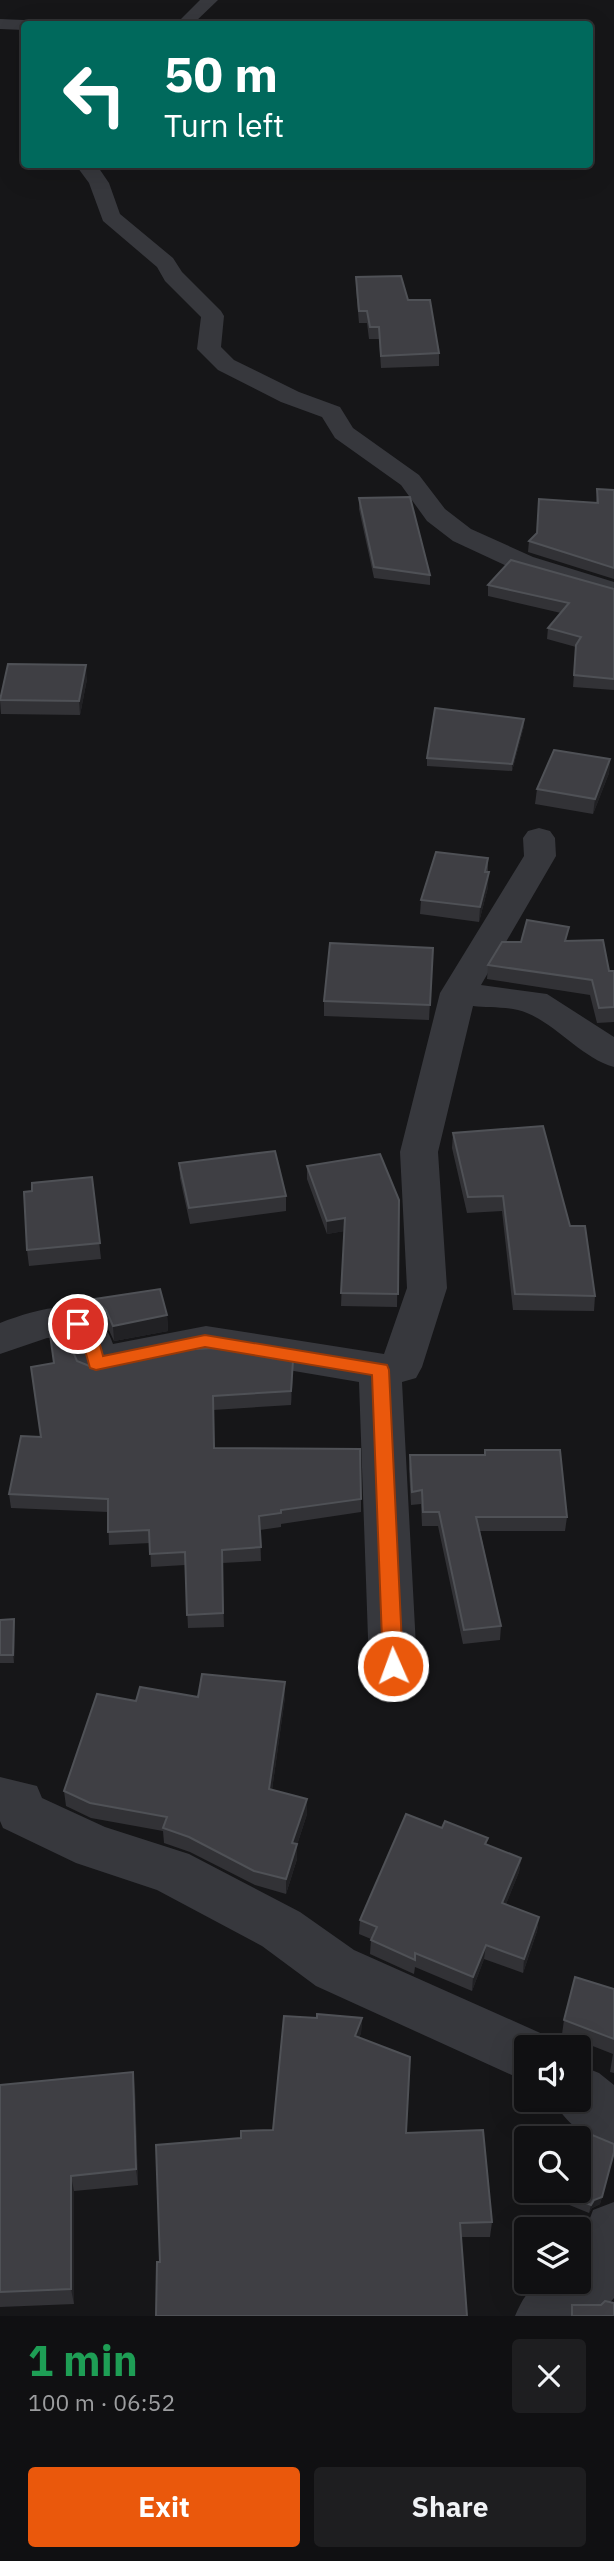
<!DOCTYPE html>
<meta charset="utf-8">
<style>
:root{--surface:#101012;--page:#1e1e20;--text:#f1f3f6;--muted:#9c9d9f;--line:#303032;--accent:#ea580c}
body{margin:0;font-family:"IBM Plex Sans",sans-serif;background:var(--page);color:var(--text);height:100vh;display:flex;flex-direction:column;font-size:26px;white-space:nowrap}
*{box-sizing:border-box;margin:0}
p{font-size:23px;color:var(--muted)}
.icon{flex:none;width:38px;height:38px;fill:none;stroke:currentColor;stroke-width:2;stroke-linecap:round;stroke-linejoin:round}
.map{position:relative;height:2316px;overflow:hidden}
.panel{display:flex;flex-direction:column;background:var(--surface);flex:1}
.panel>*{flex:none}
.guide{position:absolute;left:21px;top:21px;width:572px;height:147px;border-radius:7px;box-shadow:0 7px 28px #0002,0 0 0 2px var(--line);background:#00695c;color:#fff;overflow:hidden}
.tools{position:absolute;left:514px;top:2035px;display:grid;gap:14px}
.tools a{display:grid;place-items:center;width:77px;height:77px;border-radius:7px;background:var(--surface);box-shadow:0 7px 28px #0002,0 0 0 2px var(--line);font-size:35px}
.pin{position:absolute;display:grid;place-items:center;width:60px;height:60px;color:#fff;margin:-30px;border:4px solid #fff;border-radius:50%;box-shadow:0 2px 7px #0007}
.me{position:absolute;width:77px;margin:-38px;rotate:358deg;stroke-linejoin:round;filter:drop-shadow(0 0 5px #0008)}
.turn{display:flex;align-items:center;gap:24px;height:147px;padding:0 28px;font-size:32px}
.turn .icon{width:91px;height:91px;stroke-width:2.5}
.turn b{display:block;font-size:49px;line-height:60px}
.round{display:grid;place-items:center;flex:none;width:74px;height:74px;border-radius:7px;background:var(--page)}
.headline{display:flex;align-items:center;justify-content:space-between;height:119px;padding:0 28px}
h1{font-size:42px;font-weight:800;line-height:52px;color:#1e9e55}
.cta{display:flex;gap:14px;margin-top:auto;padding:14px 28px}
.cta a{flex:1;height:80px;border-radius:7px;background:var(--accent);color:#fff;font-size:28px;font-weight:800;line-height:80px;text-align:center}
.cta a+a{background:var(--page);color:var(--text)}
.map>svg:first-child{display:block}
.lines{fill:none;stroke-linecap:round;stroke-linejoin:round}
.minor{fill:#37383d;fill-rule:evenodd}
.wall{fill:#323236}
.shaded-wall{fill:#212124}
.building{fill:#3f3f44;stroke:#4f5156;stroke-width:2}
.route{fill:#ea580c;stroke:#983908;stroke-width:2}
</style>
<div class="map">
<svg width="614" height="2316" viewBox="0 0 614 2316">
<rect width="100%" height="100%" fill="#161618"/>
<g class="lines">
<g class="minor">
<path d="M 200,0 L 218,0 L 193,24 L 176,24 Z"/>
<path d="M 0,19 L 24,20 L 32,24 L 24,24 L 24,30 L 0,29 Z"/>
<path d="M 75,164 L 96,164 L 109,183 L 120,214 L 173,258 L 182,272 L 221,311 L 224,316 L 221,347 L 234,360 L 299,392 L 340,407 L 353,428 L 419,475 L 445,509 L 471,529 L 533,557 L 614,582 L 614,599 L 513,569 L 453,541 L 427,521 L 401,485 L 335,438 L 322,417 L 281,402 L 218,370 L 197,349 L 201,317 L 165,281 L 157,267 L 103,221 L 89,183 Z"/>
<path d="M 539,828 L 550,831 L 555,838 L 556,856 L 481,985 L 547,994 L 614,1037 L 614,1067 C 582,1058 558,1026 527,1013 C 511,1006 489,1008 473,1006 L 438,1152 L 447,1288 L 422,1367 L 416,1378 L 402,1382 L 417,1666 L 410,1680 L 393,1686 L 376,1680 L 369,1666 L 359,1382 L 206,1356 L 96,1379 L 81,1374 C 74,1362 75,1346 65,1337 L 47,1338 L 0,1354 L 0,1323 C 40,1308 95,1290 113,1344 L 206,1326 L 384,1354 L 407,1288 L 400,1152 L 440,993 L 524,856 L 523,838 L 528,831 Z"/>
<path d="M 0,1777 L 37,1786 L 42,1798 L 105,1827 L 189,1854 L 300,1912 L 354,1950 L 547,2036 L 551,2048 L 527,2048 L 527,2082 L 316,1986 L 262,1946 L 157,1890 L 76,1863 L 3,1828 L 0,1821 Z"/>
<path d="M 579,2065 L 599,2073 L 614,2085 L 614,2150 C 591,2140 564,2124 554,2100 L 579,2100 Z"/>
<path d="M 614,2202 L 614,2298 L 598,2316 L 515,2316 C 531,2278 542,2282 579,2282 L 579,2248 L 593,2210 Z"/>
</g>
</g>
<g class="wall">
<path d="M 356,277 L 408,300 L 439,353 L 439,366 L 381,368 L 379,339 L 369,339 L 367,323 L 359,323 L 356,289 Z"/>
<path d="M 597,489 L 614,490 L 614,579 L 528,552 L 529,541 L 596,502 Z"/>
<path d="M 359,498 L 430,575 L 430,585 L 374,578 L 359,509 Z"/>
<path d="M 488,585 L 614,589 L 614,690 L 573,687 L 576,647 L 547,639 L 548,628 L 561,613 L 488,596 Z"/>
<path d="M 87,679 L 80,715 L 1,714 L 0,700 Z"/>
<path d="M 524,719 L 524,726 L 512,771 L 427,766 L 427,758 Z"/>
<path d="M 610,759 L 609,773 L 593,814 L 535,804 L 537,789 Z"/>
<path d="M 488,858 L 488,887 L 479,922 L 420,914 L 421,900 Z"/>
<path d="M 568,941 L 609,971 L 614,971 L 614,1022 L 597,1023 L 590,995 L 487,979 L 488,965 Z"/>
<path d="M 433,948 L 429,1020 L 324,1016 L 324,1001 Z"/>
<path d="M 453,1133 L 570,1226 L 595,1296 L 594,1311 L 513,1310 L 502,1211 L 467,1213 L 452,1148 Z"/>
<path d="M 179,1163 L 286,1196 L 286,1211 L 190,1224 L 180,1178 Z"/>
<path d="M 307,1166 L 399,1200 L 397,1307 L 341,1306 L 344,1231 L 327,1234 L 307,1179 Z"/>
<path d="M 92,1177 L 101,1259 L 29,1266 L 27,1250 Z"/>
<path d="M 95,1299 L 167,1315 L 168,1331 L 114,1341 L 107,1326 L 96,1315 Z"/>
<path d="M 49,1327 L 77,1361 L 94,1368 L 293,1374 L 291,1405 L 213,1410 L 214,1448 L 361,1499 L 361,1512 L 281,1524 L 281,1527 L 260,1530 L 261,1561 L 222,1563 L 224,1627 L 188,1628 L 185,1565 L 151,1567 L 150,1543 L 109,1545 L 108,1512 L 11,1508 L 9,1494 L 41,1437 L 54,1363 Z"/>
<path d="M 485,1450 L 567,1517 L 565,1531 L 480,1531 L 501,1626 L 500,1640 L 463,1644 L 438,1526 L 422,1526 L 421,1504 L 411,1505 L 409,1469 L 410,1455 L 485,1455 Z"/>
<path d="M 14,1619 L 15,1628 L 14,1663 L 0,1663 L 0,1620 Z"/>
<path d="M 198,1697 L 285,1697 L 272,1790 L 307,1814 L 297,1845 L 297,1859 L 286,1894 L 255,1885 L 190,1852 L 164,1843 L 163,1831 L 91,1818 L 66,1806 L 64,1791 L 136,1701 Z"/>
<path d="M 487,1845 L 521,1858 L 519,1872 L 506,1904 L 539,1917 L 537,1931 L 523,1973 L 484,1959 L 472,1991 L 415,1967 L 414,1974 L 370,1954 L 371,1939 L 359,1934 L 360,1920 Z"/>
<path d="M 614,1989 L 614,2073 L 610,2072 L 613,2054 L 562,2034 L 564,2020 Z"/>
<path d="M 317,2018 L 362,2018 L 361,2033 L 359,2038 L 406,2133 L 492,2222 L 490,2237 L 461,2237 L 160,2262 L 241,2138 L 273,2130 Z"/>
<path d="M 0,2085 L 135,2088 L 138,2185 L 74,2191 L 74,2304 L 0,2307 Z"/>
<path d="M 577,2133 L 614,2144 L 614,2154 L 600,2204 L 592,2208 L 589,2213 L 540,2193 L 540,2191 L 579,2191 Z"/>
</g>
<g class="shaded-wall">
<path d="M 86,665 L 87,679 L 80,715 L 79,701 Z"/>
<path d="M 524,719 L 524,726 L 512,771 L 512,764 Z"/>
<path d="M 610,759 L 609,773 L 593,814 L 595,799 Z"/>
<path d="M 489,872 L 488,887 L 479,922 L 480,907 Z"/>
<path d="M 345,1218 L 345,1231 L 327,1234 L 327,1221 Z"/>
<path d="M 167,1315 L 168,1331 L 114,1341 L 113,1326 Z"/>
<path d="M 293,1360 L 293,1374 L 291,1405 L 291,1391 Z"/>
<path d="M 14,1619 L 15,1628 L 14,1663 L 13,1655 Z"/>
<path d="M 285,1682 L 285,1697 L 270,1804 L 269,1789 Z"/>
<path d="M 307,1799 L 307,1814 L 297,1845 L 297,1859 L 286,1894 L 286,1879 L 292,1843 Z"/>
<path d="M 521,1858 L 519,1872 L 501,1917 L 502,1903 Z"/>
<path d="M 539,1917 L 537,1931 L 523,1973 L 524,1959 Z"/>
<path d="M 486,1945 L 484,1959 L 472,1991 L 473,1977 Z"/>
<path d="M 362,2018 L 361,2033 L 354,2052 L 355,2036 Z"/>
<path d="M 133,2072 L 135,2088 L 138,2185 L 136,2169 Z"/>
<path d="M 614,2152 L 600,2204 L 592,2208 L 589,2213 L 591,2205 Z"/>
<path d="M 71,2176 L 74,2191 L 74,2304 L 71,2289 Z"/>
</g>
<g class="building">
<path d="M 401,276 L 408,300 L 430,300 L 439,353 L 381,356 L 379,327 L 370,327 L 367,311 L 359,311 L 356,277 Z"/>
<path d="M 597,489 L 614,490 L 614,568 L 529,541 L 537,533 L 539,499 L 598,503 Z"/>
<path d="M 410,497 L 430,575 L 374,567 L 359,498 Z"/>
<path d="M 511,560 L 614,589 L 614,679 L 574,675 L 576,645 L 581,637 L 548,628 L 569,603 L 488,585 Z"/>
<path d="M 8,664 L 86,665 L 79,701 L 0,700 Z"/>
<path d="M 435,708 L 524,719 L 512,764 L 427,758 Z"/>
<path d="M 554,750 L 610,759 L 595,799 L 537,789 Z"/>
<path d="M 436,852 L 488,858 L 485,872 L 489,872 L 480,907 L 421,900 Z"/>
<path d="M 527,920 L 569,927 L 565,941 L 603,940 L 609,971 L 614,971 L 614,1007 L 599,1008 L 592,980 L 488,965 L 502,942 L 521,942 Z"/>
<path d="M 330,943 L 433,948 L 430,1005 L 324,1001 Z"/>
<path d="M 543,1126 L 570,1226 L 585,1226 L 595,1296 L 515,1294 L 503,1196 L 468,1197 L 453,1133 Z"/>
<path d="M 275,1151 L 286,1196 L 189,1208 L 179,1163 Z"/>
<path d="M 380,1154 L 399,1200 L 398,1294 L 341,1293 L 345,1218 L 327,1221 L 307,1166 Z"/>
<path d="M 92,1177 L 100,1243 L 27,1250 L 24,1192 L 32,1191 L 32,1183 Z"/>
<path d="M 160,1289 L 167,1315 L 113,1326 L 106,1310 L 95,1299 Z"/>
<path d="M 62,1326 L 77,1361 L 94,1368 L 181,1350 L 213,1348 L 293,1360 L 291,1391 L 213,1396 L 214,1448 L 360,1449 L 361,1499 L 281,1510 L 281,1513 L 259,1516 L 261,1547 L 222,1550 L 223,1613 L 187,1615 L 185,1552 L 150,1554 L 149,1530 L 108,1532 L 108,1499 L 9,1494 L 21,1436 L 41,1437 L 31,1367 L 54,1363 L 49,1327 Z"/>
<path d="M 485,1450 L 560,1450 L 567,1517 L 476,1517 L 501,1626 L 464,1630 L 439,1512 L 423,1512 L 422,1490 L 412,1492 L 410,1455 L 485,1455 Z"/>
<path d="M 14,1619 L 13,1655 L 0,1655 L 0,1620 Z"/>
<path d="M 202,1674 L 285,1682 L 269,1789 L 307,1799 L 292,1843 L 297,1844 L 286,1879 L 254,1871 L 189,1837 L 163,1828 L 167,1817 L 90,1803 L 64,1791 L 97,1694 L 136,1701 L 140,1687 L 198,1697 Z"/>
<path d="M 406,1814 L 442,1828 L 445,1821 L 488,1838 L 485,1844 L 521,1858 L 502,1903 L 539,1917 L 524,1959 L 486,1945 L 473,1977 L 415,1953 L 415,1960 L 371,1940 L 377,1927 L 360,1920 Z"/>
<path d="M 575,1977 L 614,1989 L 614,2039 L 564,2020 Z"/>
<path d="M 317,2014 L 362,2018 L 355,2036 L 410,2057 L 406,2133 L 483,2130 L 492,2222 L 460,2223 L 467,2316 L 156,2316 L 157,2262 L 160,2262 L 156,2145 L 241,2138 L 241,2131 L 273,2130 L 284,2016 L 317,2018 Z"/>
<path d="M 133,2072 L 136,2169 L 71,2176 L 71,2289 L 0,2292 L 0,2085 Z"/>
<path d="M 559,2126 L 577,2133 L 578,2129 L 614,2144 L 614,2152 L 602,2197 L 594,2200 L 591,2205 L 555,2191 L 579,2191 L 579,2138 L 556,2138 Z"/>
<path d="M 605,2301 L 614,2303 L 614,2316 L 572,2316 L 572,2305 L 601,2305 Z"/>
</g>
<path class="route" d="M 78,1317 C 95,1323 99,1340 103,1356 L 205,1335 L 387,1365 L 389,1370 L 403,1666 L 400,1672 L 393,1674 L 386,1672 L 383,1666 L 372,1375 L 205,1347 L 96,1370 L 90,1368 L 82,1339 L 69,1324 Z"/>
</svg>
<div class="tools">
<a><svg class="icon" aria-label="sound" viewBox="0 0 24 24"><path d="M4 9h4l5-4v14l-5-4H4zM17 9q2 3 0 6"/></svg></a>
<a><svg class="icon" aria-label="search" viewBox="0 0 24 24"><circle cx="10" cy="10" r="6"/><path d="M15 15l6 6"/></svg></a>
<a><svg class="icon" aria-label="layers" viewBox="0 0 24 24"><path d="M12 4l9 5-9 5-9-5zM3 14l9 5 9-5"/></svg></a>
</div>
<div class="pin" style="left:78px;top:1324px;background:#d93025"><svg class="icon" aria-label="arrive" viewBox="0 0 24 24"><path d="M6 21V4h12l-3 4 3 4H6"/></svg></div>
<svg class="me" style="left:393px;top:1666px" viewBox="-20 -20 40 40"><circle r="17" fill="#ea580c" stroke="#fff" stroke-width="3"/><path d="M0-11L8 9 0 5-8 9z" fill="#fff"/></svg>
<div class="guide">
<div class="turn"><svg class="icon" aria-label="left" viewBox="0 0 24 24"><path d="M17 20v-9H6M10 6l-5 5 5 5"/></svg><div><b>50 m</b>Turn left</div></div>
</div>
</div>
<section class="panel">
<div class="headline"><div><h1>1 min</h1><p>100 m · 06:52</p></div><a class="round"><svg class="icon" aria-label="close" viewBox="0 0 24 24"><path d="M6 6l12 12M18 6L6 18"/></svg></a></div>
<div class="cta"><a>Exit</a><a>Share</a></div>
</section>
